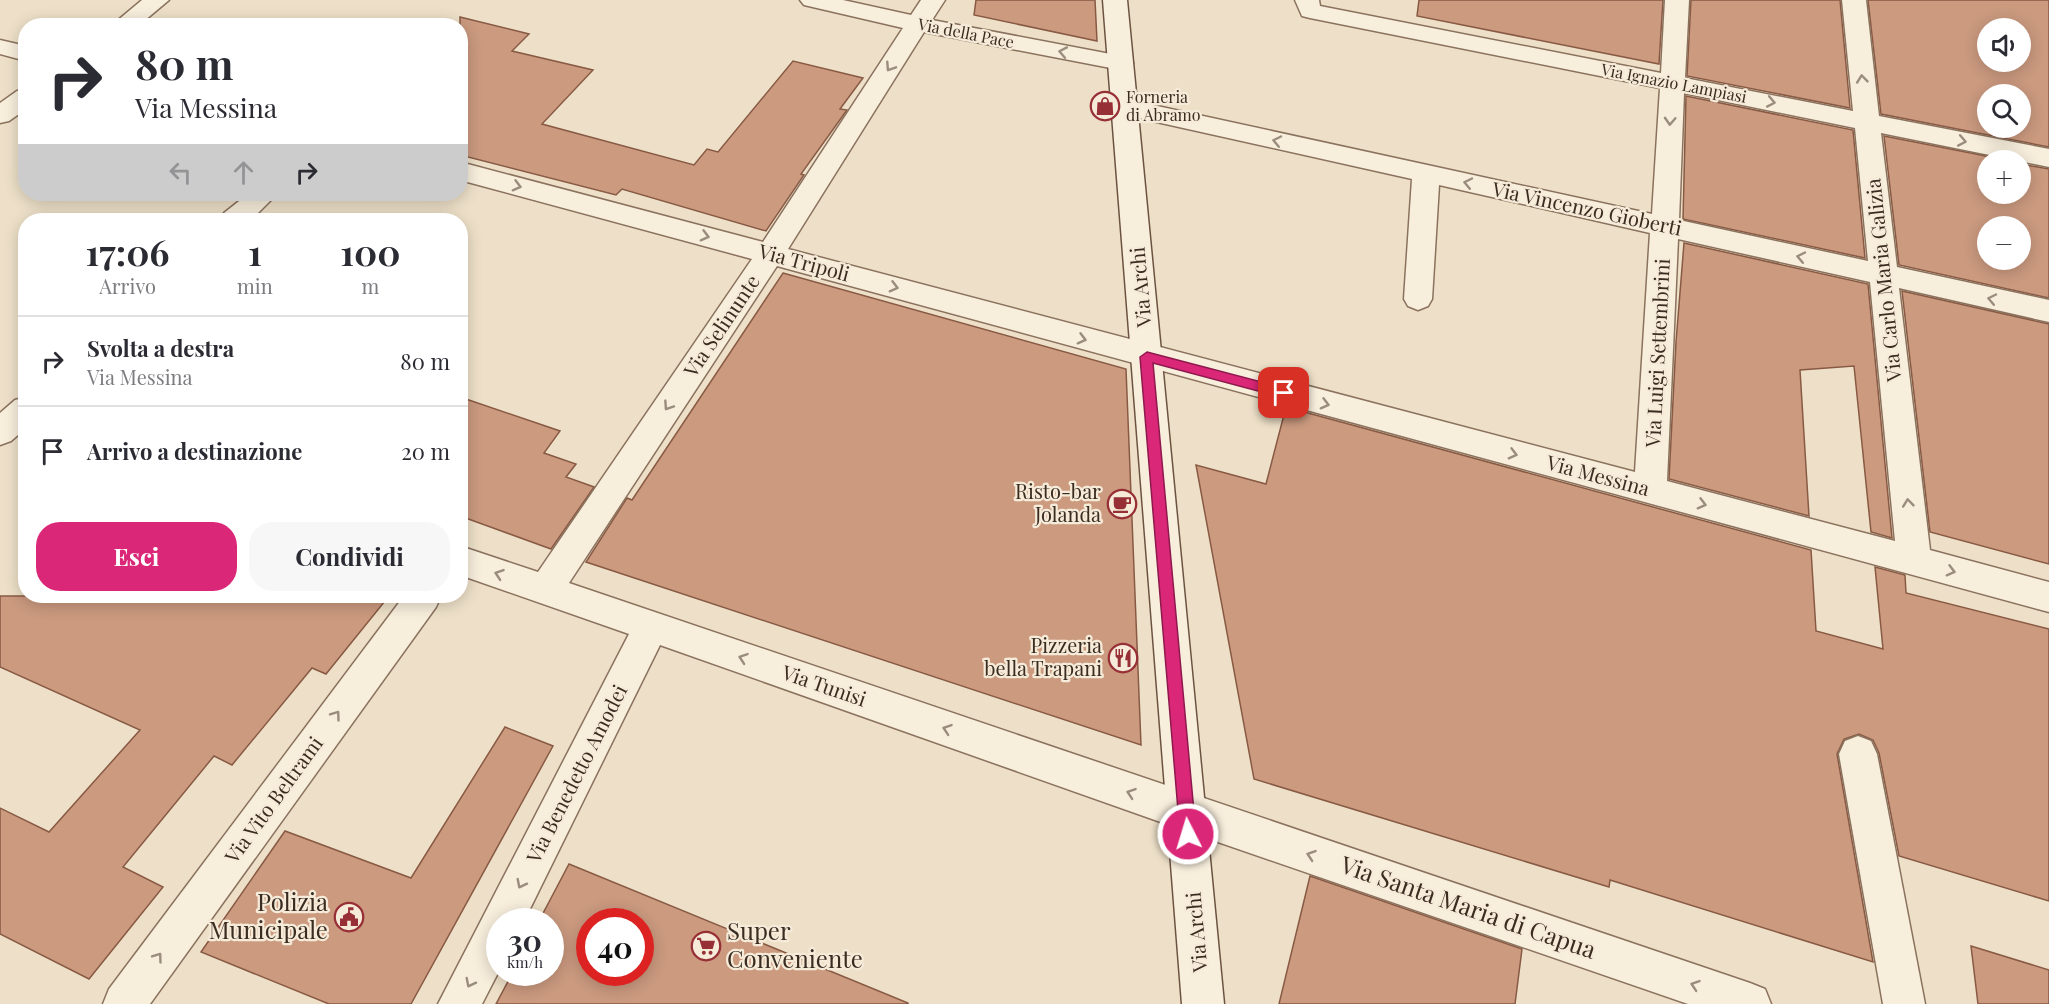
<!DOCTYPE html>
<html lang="it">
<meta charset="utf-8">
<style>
:root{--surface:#fff;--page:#f7f7f7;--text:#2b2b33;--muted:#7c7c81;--line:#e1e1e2;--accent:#db2777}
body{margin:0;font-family:"Playfair Display",serif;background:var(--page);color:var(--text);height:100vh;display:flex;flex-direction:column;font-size:22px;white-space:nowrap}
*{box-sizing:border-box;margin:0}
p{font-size:20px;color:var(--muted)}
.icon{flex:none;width:33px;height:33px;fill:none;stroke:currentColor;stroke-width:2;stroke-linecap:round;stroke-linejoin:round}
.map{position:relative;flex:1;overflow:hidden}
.panel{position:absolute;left:18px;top:213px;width:450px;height:390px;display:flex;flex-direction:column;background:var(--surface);border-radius:24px;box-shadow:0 3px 15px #0003}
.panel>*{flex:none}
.guide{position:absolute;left:18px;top:18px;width:450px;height:183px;border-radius:24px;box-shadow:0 3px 15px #0003;background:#fff;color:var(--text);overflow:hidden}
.buttons{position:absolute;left:1977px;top:18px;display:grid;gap:12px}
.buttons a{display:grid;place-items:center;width:54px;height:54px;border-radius:50%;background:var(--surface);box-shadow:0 3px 15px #0003;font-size:30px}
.speed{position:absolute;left:486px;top:908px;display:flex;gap:12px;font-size:30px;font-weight:700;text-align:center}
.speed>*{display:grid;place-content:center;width:78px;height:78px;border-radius:50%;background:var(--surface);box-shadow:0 3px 15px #0003;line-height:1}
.speed small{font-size:15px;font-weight:400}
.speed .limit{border:9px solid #d22;background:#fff;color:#111}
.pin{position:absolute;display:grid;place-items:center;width:51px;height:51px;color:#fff;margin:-26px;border-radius:12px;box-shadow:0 3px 9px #0006}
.me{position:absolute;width:66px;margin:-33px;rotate:355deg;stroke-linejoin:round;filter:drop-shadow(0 0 4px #0008)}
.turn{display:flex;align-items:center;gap:21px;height:126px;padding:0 18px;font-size:27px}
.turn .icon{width:78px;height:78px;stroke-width:2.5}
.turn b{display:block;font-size:42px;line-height:51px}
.lanes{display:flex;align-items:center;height:57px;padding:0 18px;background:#0003;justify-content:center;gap:30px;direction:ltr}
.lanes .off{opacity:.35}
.eta{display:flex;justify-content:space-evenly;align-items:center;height:102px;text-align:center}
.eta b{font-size:36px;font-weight:700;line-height:42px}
.action{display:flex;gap:12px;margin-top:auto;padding:12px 18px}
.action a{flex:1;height:69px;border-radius:24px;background:var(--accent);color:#fff;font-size:24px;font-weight:700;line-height:69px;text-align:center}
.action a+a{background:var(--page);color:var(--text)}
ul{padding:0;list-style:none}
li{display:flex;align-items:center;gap:18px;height:90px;padding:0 18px;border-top:2px solid var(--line)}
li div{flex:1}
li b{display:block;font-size:22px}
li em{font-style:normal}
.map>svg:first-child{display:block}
.building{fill:#cb9a7f;stroke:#885a44;stroke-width:1.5;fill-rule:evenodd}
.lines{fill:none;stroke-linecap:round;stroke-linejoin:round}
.street-casing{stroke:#8a725e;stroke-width:3}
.secondary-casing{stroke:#6c5341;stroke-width:3}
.street{fill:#f8eedc;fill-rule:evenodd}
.secondary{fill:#f8eedc;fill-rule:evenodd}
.oneway{stroke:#9a8d7e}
.route{fill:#db2777;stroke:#8e194d;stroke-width:1.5}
.labels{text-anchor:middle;stroke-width:4.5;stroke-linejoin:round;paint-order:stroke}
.far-street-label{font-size:16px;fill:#3b2c21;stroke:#f5ebd8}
.far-poi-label{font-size:16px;fill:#3b2c21;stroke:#f5ebd8;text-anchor:start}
.street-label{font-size:20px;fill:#3b2c21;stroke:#f5ebd8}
.poi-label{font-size:20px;fill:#3b2c21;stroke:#f5ebd8;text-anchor:end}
.near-poi-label{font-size:24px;fill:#3b2c21;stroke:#f5ebd8;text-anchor:end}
.near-street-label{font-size:24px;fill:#3b2c21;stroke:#f5ebd8}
</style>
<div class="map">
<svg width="2049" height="1004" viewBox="0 0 2049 1004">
<rect width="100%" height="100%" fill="#eee0c8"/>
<g class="building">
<path d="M 976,0 L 1095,0 L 1097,41 L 974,15 Z"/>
<path d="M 1419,0 L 1663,0 L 1659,64 L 1417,16 Z"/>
<path d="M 1691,0 L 1840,0 L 1850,108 L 1687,76 Z"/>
<path d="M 1868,0 L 2049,0 L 2049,147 L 1881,114 ZM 1988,28 L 2020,28 L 2020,62 L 1988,62 ZM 1988,94 L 2020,94 L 2020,128 L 1988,128 Z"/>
<path d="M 460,17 L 529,34 L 512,51 L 593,70 L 542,124 L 694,165 L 707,149 L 718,152 L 793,61 L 863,78 L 840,109 L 847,110 L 801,174 L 804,175 L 766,231 L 622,189 L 616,195 L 460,155 Z"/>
<path d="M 1686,96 L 1853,130 L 1865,258 L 1683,219 Z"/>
<path d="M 1884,136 L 2006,160 L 1988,160 L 1988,194 L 2020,194 L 2020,164 L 2049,169 L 2049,298 L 1899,265 ZM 1988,226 L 2020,226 L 2020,260 L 1988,260 Z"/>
<path d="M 1684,243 L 1868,284 L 1892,538 L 1871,532 L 1854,366 L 1800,370 L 1809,516 L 1669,479 L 1676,342 Z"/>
<path d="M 783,273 L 1126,369 L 1141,745 L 586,562 L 627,498 L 632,500 Z"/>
<path d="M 1902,291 L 2049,324 L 2049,564 L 1930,532 Z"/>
<path d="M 460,397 L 560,431 L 544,453 L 576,464 L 566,477 L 594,487 L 551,549 L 460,516 Z"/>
<path d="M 1286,407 L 1811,550 L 1816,631 L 1883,649 L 1875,567 L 1905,575 L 1906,593 L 2049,629 L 2049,901 L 1899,856 L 1879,753 L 1873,740 L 1859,734 L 1844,739 L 1837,754 L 1873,962 L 1610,880 L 1609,887 L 1254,779 L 1196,465 L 1266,484 Z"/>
<path d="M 0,596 L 389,596 L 326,674 L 312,668 L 232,765 L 214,756 L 123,867 L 163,887 L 89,979 L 0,934 L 0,808 L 49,832 L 140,730 L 0,667 Z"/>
<path d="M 505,727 L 553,746 L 411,1004 L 329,1004 L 201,952 L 285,831 L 411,878 Z"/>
<path d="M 569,864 L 908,1003 L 908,1004 L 496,1004 L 513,972 L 550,972 L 550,921 L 539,921 ZM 590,921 L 640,921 L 640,972 L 590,972 Z"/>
<path d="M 1310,876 L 1522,949 L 1515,1004 L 1279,1004 Z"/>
<path d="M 1971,946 L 2049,970 L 2049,1004 L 1978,1004 Z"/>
</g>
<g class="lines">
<g class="street-casing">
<g id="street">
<path d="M 142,0 L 169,0 L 138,26 L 111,26 Z"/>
<path d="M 800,0 L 843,0 L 911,15 L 921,0 L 945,0 L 932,20 L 1121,56 L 1130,58 L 1133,63 L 1130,68 L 1121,70 L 924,32 L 788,249 L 1635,472 L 1650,233 L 1439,185 L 1432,299 L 1428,306 L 1418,310 L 1408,306 L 1404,299 L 1412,179 L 1116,113 L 1112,107 L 1116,101 L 1125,99 L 1652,214 L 1660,88 L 1310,18 L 1302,16 L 1295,0 L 1319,0 L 1320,6 L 1661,73 L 1665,0 L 1689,0 L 1685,78 L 1853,111 L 1842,0 L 1866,0 L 1879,116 L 2049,149 L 2049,167 L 1881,133 L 1897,267 L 2049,300 L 2049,322 L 1899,288 L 1930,550 L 2049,582 L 2049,612 L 777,266 L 569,583 L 1750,983 L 1765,989 L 1771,1004 L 1688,1004 L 1186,831 L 660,645 L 524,921 L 500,921 L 500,969 L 482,1004 L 438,1004 L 629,634 L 460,575 L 460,546 L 538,572 L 752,259 L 460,180 L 460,162 L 763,242 L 903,28 L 804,5 ZM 1684,93 L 1855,128 L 1868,261 L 1679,220 ZM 1678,239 L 1870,282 L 1895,541 L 1667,481 Z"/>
<path d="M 0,40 L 26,46 L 26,61 L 0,54 Z"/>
<path d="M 26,89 L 26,109 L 9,121 L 0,123 L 0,103 L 17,91 Z"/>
<path d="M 248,194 L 277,194 L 251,220 L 221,220 L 224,213 Z"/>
<path d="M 26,397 L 26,428 L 11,441 L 0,445 L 0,413 L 15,400 Z"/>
<path d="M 404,596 L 441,596 L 436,607 L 150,1004 L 103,1004 L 109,989 Z"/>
<path d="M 1858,736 L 1871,741 L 1877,754 L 1925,1004 L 1883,1004 L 1839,754 L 1845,741 Z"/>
</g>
</g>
<g class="secondary-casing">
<path id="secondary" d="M 1103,0 L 1127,0 L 1224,1004 L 1182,1004 Z"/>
</g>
<use href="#street" class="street"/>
<use href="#secondary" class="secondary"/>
</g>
<defs><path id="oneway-chevron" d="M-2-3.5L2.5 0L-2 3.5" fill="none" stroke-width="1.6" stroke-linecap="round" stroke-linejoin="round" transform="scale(1.5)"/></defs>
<g class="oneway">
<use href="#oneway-chevron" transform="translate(1063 52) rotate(-169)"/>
<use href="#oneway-chevron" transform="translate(890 67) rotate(123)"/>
<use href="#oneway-chevron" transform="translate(1862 79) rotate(-96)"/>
<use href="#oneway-chevron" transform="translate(1771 102) rotate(11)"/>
<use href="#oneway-chevron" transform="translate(1670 121) rotate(93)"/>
<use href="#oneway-chevron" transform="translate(1277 141) rotate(-168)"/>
<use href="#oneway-chevron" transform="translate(1962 141) rotate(11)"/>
<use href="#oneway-chevron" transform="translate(1468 183) rotate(-168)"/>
<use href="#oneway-chevron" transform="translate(517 186) rotate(15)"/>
<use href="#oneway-chevron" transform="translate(705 236) rotate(15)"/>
<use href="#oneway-chevron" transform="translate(1801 257) rotate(-168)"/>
<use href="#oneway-chevron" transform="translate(894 287) rotate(15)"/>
<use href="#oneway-chevron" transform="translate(1992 299) rotate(-168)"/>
<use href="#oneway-chevron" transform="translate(1082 339) rotate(15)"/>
<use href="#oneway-chevron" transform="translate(1325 404) rotate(15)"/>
<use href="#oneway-chevron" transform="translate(668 406) rotate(124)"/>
<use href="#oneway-chevron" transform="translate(1513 454) rotate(15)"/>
<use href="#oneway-chevron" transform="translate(1908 503) rotate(-96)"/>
<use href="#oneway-chevron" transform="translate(1702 504) rotate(15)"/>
<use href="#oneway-chevron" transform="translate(1951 571) rotate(15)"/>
<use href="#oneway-chevron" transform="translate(499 574) rotate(-161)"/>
<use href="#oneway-chevron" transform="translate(743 658) rotate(-161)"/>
<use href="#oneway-chevron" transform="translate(336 715) rotate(-54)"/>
<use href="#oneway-chevron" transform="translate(947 729) rotate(-161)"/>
<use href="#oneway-chevron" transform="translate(1131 793) rotate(-161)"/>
<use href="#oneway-chevron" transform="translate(1311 855) rotate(-161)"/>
<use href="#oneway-chevron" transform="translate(521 884) rotate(117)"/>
<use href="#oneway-chevron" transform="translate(158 957) rotate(-54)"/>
<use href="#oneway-chevron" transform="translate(470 983) rotate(117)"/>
<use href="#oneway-chevron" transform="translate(1695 985) rotate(-161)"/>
</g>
<path class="route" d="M 1147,352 L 1284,388 L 1290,393 L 1284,398 L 1153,363 L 1196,834 L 1194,839 L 1188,842 L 1183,839 L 1180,834 L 1140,357 Z"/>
<defs>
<g id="shop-ring" transform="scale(1.5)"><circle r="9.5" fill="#f5ebd8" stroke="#972f36" stroke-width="1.5"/><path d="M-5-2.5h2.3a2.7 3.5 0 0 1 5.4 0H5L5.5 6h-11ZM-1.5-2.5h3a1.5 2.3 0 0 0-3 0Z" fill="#972f36"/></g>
<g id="cafe-ring" transform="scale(1.5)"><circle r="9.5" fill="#f5ebd8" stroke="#972f36" stroke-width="1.5"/><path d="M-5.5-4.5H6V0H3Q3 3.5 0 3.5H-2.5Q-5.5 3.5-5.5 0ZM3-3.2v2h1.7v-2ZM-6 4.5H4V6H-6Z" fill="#972f36"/></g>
<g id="restaurant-ring" transform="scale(1.5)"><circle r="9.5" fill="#f5ebd8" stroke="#972f36" stroke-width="1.5"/><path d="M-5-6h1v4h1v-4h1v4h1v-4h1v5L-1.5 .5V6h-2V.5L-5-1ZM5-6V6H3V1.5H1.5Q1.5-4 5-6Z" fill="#972f36"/></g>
<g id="civic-ring" transform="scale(1.5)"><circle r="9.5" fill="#f5ebd8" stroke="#972f36" stroke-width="1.5"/><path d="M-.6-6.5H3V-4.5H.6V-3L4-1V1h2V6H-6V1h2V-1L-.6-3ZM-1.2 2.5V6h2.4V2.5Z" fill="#972f36"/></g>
<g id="supermarket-ring" transform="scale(1.5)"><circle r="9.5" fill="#f5ebd8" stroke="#972f36" stroke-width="1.5"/><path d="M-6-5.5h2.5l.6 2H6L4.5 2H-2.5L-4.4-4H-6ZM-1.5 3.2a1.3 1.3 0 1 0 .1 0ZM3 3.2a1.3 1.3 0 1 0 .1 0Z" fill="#972f36"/></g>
</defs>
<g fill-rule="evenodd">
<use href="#shop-ring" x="1105" y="106"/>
<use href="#cafe-ring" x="1122" y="504"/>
<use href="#restaurant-ring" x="1123" y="658"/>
<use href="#civic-ring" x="349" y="917"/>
<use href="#supermarket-ring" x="706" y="946"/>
</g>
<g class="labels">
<g class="far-street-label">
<text transform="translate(966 33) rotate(11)" y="6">Via della Pace</text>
<text transform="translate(1674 83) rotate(11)" y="6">Via Ignazio Lampiasi</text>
</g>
<g class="far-poi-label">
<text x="1126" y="103">Forneria<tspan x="1126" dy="18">di Abramo</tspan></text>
</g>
<g class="street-label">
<text transform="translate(1587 209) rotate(12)" y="7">Via Vincenzo Gioberti</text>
<text transform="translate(804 263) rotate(15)" y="7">Via Tripoli</text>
<text transform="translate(1884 280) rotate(-96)" y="7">Via Carlo Maria Galizia</text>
<text transform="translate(1141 287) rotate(-95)" y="7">Via Archi</text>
<text transform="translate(722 326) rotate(-56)" y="7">Via Selinunte</text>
<text transform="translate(1658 353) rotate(-87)" y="7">Via Luigi Settembrini</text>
<text transform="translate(1598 476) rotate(15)" y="7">Via Messina</text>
<text transform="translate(824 686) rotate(19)" y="7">Via Tunisi</text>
<text transform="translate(577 774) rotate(-63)" y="7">Via Benedetto Amodei</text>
<text transform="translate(274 800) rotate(-54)" y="7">Via Vito Beltrami</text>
<text transform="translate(1197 932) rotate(-95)" y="7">Via Archi</text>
</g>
<g class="poi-label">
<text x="1101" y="499">Risto-bar<tspan x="1101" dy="23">Jolanda</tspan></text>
<text x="1102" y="653">Pizzeria<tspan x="1102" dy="23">bella Trapani</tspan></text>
</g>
<g class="near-poi-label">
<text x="328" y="911">Polizia<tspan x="328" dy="28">Municipale</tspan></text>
<text x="727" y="940" text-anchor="start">Super<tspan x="727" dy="28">Conveniente</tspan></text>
</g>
<g class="near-street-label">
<text transform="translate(1468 908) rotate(19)" y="8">Via Santa Maria di Capua</text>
</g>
</g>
</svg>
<div class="buttons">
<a><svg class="icon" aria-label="sound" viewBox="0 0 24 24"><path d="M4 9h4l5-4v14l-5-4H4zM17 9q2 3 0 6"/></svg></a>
<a><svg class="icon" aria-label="search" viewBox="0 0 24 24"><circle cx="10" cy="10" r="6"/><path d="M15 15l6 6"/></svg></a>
<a>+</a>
<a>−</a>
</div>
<div class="speed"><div>30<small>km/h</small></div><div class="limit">40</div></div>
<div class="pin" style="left:1284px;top:393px;background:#d93025"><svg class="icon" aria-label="arrive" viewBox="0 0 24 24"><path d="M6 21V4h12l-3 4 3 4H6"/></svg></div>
<svg class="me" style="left:1188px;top:834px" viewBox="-20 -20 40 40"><circle r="17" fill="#db2777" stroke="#fff" stroke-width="3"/><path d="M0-11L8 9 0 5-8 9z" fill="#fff"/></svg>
<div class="guide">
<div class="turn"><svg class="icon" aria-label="right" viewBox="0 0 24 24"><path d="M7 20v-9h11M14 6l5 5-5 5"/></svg><div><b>80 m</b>Via Messina</div></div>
<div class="lanes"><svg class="icon off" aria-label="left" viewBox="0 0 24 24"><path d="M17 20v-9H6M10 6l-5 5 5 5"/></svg><svg class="icon off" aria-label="ahead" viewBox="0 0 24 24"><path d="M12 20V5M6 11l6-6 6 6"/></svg><svg class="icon" aria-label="right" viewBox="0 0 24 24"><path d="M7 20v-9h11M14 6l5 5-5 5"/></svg></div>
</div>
<section class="panel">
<div class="eta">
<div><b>17:06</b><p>Arrivo</p></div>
<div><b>1</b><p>min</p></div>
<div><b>100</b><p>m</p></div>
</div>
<ul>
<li><svg class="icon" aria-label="right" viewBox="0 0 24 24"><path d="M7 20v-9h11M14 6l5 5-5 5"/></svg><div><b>Svolta a destra</b><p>Via Messina</p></div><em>80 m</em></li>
<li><svg class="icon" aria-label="arrive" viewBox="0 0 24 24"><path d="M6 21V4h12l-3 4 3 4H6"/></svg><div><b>Arrivo a destinazione</b></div><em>20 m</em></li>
</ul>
<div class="action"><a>Esci</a><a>Condividi</a></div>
</section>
</div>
